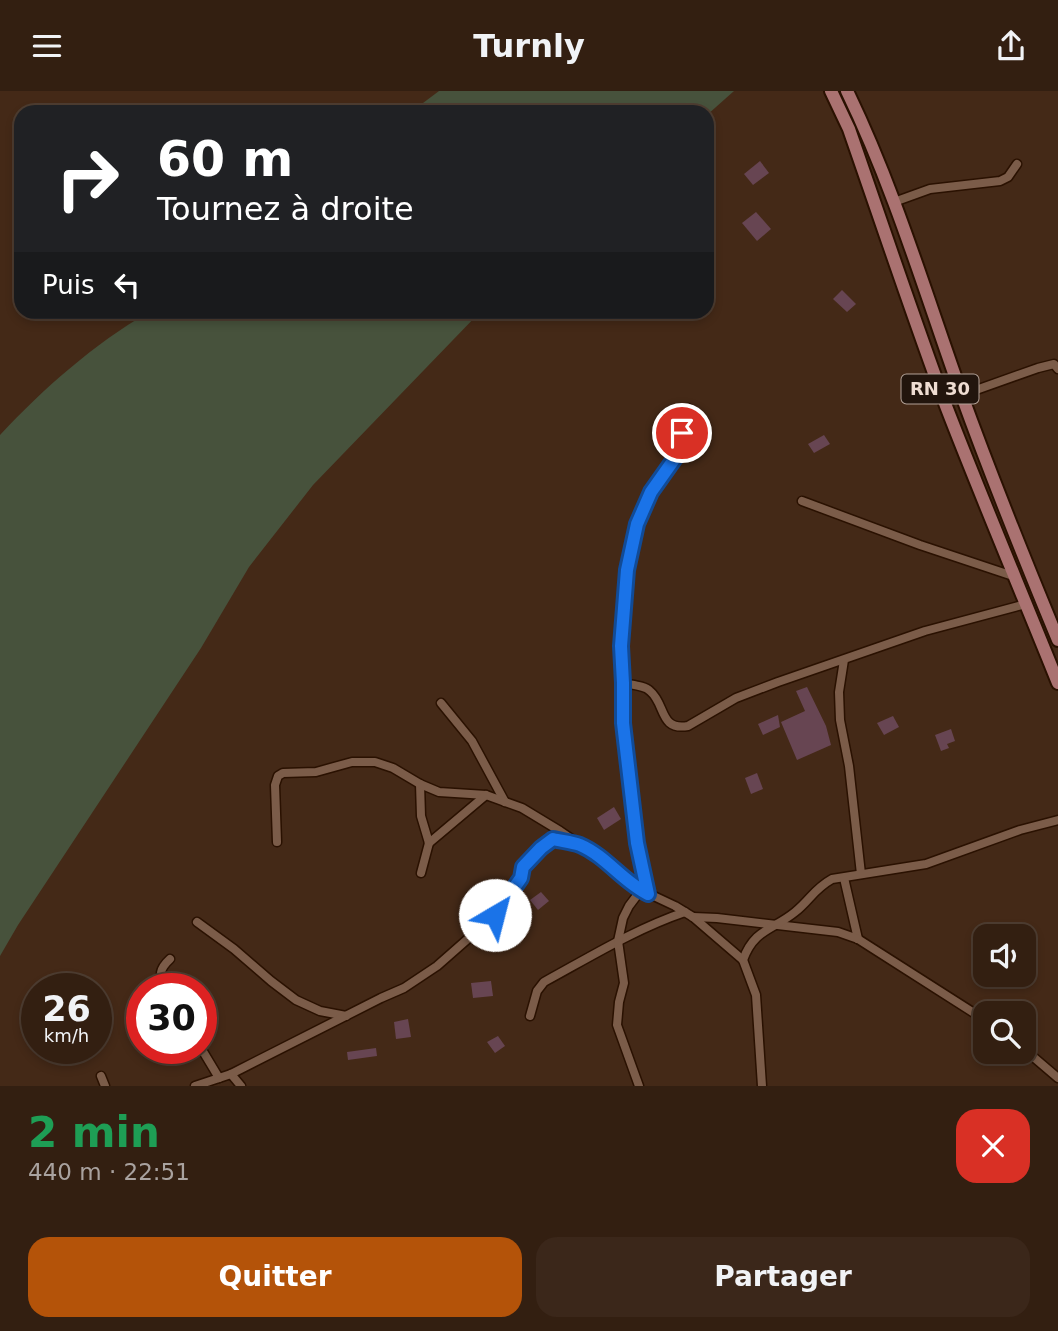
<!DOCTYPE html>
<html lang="fr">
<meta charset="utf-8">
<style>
:root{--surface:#331f11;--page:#3b271a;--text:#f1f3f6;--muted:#a9a29f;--line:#4e3d31;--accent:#b45309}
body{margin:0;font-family:"DejaVu Sans",sans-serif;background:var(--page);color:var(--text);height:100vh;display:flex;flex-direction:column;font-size:26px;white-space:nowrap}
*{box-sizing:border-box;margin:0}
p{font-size:23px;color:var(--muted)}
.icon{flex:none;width:38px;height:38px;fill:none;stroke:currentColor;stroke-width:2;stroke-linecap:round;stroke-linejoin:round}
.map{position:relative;height:995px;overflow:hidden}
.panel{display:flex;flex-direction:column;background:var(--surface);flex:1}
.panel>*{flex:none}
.top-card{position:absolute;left:14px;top:14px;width:700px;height:214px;border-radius:21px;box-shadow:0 4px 10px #0003,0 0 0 2px var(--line);background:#202124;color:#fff;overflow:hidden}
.tools{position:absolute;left:973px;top:833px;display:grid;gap:14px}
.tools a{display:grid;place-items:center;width:63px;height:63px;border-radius:14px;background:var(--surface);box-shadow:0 4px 10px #0003,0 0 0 2px var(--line);font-size:35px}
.speed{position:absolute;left:21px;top:882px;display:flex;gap:14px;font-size:35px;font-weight:700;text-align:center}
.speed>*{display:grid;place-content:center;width:91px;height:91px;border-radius:50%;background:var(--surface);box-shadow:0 4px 10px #0003,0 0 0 2px var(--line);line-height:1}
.speed small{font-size:18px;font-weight:400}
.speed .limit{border:10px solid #d22;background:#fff;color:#111}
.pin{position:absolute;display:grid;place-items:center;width:60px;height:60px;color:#fff;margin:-30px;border:4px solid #fff;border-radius:50%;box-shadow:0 2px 7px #0007}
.me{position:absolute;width:77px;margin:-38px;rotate:37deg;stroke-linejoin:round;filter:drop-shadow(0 0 5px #0008)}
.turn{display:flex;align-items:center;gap:24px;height:147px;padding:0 28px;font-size:32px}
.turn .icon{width:91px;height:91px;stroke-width:2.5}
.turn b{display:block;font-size:49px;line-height:60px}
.then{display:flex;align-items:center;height:66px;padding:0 28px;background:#0003;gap:14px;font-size:26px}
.round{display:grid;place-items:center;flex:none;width:74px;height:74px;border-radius:21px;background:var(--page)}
.overview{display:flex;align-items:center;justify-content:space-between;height:119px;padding:0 28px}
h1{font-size:42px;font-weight:700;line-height:52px;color:#1e9e55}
.action{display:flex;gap:14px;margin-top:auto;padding:14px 28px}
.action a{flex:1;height:80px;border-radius:21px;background:var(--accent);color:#fff;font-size:28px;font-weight:700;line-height:80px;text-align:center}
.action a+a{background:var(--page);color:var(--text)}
header{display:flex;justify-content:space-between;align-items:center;height:91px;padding:0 28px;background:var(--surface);font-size:32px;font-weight:700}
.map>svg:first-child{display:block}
.green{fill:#47523c}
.building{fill:#674552}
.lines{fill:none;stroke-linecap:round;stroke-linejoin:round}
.street-casing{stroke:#2a1101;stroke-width:11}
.primary-casing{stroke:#2a1101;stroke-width:16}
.street{stroke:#7b5c49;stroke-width:8}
.primary{stroke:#aa7271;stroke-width:12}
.route-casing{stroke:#114b97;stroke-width:18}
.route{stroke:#1a73e8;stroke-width:12}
.labels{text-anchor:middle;stroke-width:7;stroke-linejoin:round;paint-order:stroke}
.shield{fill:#22150d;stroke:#b2a197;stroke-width:2}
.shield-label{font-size:18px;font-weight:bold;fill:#efddd2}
</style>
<header><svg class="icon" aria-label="menu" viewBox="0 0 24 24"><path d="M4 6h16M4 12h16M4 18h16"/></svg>Turnly<svg class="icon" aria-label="share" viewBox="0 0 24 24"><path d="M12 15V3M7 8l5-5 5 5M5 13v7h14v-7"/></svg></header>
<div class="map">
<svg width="1058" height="995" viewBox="0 0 1058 995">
<rect width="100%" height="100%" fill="#442917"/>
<g class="green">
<path d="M 439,0 L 734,0 L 707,24 L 707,21 L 411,21 Z"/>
<path d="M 149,221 L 480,221 L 313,394 L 249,476 L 201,557 L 18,834 L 0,865 L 0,344 C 44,297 94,253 149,221 Z"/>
</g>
<g class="building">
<path d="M 760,70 L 769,82 L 753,94 L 744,83 Z"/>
<path d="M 756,121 L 771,138 L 757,150 L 742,132 Z"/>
<path d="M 842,199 L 856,213 L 847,221 L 833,208 Z"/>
<path d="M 824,344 L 830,353 L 814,362 L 808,353 Z"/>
<path d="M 807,596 L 826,635 L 831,654 L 797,669 L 781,631 L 805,620 L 796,600 Z"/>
<path d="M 778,624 L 780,636 L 763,644 L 758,633 Z"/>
<path d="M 893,625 L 899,636 L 884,644 L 877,632 Z"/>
<path d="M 951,638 L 955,650 L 947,653 L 949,657 L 941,660 L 935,644 Z"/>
<path d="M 757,682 L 763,698 L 751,703 L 745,687 Z"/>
<path d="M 614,716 L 621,728 L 604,739 L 597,727 Z"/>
<path d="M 541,801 L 549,810 L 538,819 L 530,809 Z"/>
<path d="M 491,890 L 493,905 L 473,907 L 471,892 Z"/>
<path d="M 408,928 L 411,946 L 396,948 L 394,931 Z"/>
<path d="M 498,945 L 505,955 L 495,962 L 487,951 Z"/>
<path d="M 376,957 L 377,965 L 348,969 L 347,961 Z"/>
</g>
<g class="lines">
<g class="street-casing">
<g id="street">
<path d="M 894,111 L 930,98 L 1000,90 L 1008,86 L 1017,73"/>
<path d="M 962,304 L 1038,277 L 1054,273 L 1058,278"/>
<path d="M 802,410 L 920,454 L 1013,485"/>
<path d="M 844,569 L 839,601 L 840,629 L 849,675 L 861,783"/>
<path d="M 623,592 C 631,594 644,594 650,600 C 666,613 659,640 688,635 L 736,607 L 778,591 L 925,540 L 1026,513"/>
<path d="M 441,612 L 472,650 L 505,711"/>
<path d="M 420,693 L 421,725 L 429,752 L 421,782"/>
<path d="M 277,751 L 275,694 L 278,685 L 283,682 L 316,681 L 352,671 L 375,671 L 393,677 L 420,693 L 439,701 L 486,704 L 522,717 L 560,740 L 579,753 L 601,766 L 641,799 L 675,815 L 693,826 L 743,869 L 756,904 L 762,995"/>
<path d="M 429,752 L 486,704"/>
<path d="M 844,787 L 858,848"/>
<path d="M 648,803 L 637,752 L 623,632 L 623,592 L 621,555 L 627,479 L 637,433 L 651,401 L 680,360 L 682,342 L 688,317"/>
<path d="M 693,826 L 717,827 L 838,841 L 858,848 L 985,929"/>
<path d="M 197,831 L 234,858 L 271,890 L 296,909 L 320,920 L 346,925"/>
<path d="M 743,869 C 754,838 773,839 795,821 C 810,809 814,798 832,788 L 926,773 L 1020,739 L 1058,729"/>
<path d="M 164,898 C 160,884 158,879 170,868"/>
<path d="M 530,925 L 537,900 L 544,891 C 590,866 635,838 685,821"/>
<path d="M 201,957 L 219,987"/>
<path d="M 1024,958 L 1058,987"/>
<path d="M 231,983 L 241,995"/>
<path d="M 101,985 L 105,995"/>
<path d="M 195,995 L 231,983 L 381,907 L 404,897 L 437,875 L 495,824 L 521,787 L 523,777 L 541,757 L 553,749 L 576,753"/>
<path d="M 639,995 L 617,934 L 619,911 L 624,892 L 618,850 L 623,827 L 629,815 L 641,799"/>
</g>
</g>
<g class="primary-casing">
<g id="primary">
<path d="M 831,0 L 849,38 C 881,130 912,223 946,315 C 982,408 1021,500 1058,592"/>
<path d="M 847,0 C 894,97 925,201 961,302 C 991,385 1024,467 1058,549"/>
</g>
</g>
<use href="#street" class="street"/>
<use href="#primary" class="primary"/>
</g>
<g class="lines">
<g class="route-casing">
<path id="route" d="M 495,824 L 521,787 L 523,776 L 541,757 L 553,748 C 561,750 572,751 580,754 C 606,765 623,791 648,803 L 637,752 L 623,632 L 623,592 L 621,555 L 627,479 L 637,433 L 651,401 L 680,360 L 682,342"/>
</g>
<use href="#route" class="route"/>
</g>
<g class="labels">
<rect class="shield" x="901.5" y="283.5" width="77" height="29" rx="5"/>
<g class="shield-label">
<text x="940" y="304">RN 30</text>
</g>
</g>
</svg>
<div class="tools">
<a><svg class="icon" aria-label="sound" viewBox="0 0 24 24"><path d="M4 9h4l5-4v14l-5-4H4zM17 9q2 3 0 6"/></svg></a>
<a><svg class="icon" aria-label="search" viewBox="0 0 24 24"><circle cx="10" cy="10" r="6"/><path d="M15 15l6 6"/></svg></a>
</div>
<div class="speed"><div>26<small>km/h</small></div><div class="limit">30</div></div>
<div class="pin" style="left:682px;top:342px;background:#d93025"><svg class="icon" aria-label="arrive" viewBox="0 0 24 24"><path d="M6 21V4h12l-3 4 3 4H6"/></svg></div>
<svg class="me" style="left:495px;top:824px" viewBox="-20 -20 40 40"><circle r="19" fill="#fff"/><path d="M0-13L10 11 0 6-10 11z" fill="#1a73e8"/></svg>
<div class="top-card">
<div class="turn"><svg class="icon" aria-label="right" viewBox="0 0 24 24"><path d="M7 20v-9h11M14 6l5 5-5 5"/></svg><div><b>60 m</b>Tournez à droite</div></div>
<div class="then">Puis<svg class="icon" aria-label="left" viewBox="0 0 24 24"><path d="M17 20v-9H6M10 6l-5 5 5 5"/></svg></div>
</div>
</div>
<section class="panel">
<div class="overview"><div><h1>2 min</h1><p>440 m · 22:51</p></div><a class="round" style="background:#d93025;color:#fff"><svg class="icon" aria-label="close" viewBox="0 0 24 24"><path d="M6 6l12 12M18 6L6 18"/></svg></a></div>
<div class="action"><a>Quitter</a><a>Partager</a></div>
</section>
